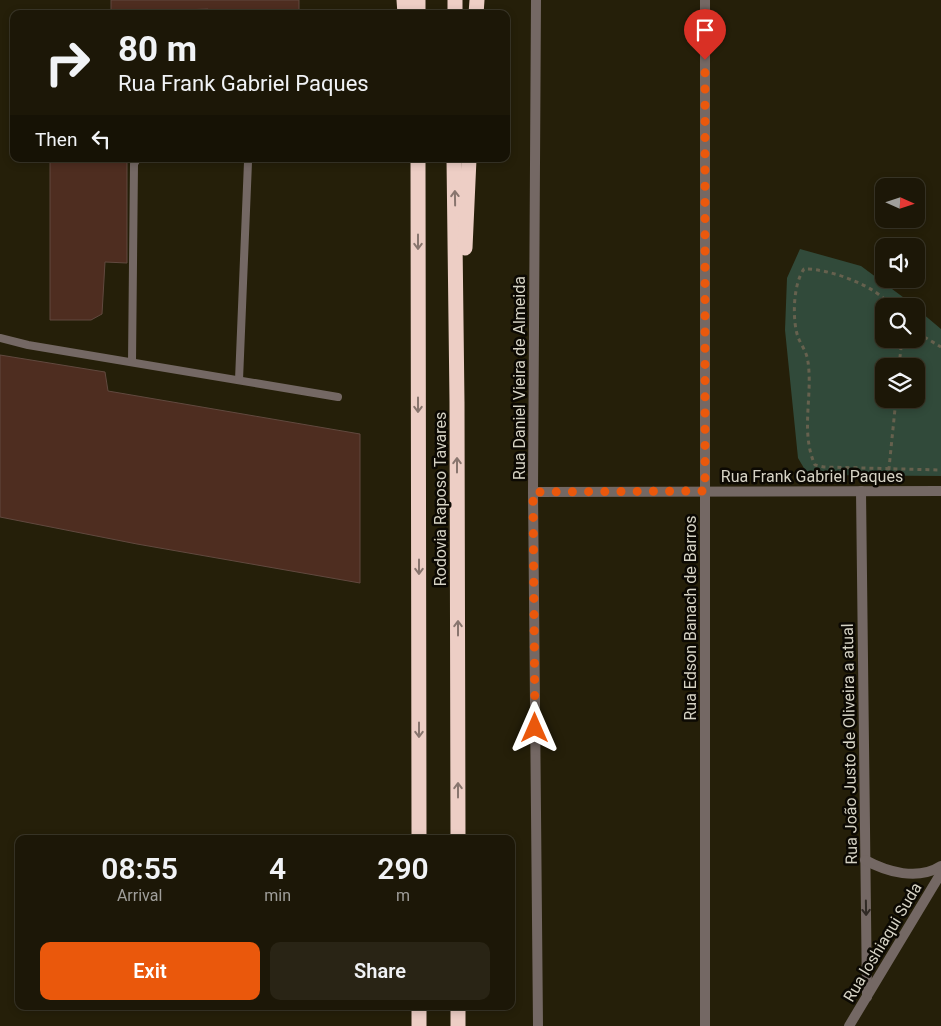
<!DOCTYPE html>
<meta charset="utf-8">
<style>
:root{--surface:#1c1707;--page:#292415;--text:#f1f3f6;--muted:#a09f9b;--line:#3a3628;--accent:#ea580c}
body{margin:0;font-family:Roboto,sans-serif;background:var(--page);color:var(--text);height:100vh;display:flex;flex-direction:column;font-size:19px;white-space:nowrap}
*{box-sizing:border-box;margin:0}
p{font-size:16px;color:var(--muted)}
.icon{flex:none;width:28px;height:28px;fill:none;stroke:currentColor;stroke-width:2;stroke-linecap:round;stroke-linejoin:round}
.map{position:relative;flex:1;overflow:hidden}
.drawer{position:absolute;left:15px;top:835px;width:500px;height:175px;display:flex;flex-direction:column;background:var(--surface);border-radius:10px;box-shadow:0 2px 8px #0003,0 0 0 1px var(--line)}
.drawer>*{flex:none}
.banner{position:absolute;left:10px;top:10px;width:500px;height:152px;border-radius:10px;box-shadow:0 2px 8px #0003,0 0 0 1px var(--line);background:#1c1707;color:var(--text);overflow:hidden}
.needle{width:32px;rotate:93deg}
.tools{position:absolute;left:875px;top:178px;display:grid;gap:10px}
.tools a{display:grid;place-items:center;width:50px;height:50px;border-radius:10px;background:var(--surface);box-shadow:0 2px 8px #0003,0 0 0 1px var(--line);font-size:25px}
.pin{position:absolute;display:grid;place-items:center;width:42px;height:42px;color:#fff;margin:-51px -21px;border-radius:50% 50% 50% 0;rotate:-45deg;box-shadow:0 0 5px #0007}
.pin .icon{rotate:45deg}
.me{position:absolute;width:55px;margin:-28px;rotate:0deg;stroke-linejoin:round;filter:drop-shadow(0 0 4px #0008)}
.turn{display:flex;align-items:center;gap:18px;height:105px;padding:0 25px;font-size:22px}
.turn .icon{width:65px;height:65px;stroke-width:2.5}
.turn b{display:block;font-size:35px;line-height:42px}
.then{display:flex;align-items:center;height:48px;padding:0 25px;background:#0003;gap:10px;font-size:19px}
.eta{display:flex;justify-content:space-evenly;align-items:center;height:85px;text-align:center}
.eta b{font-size:30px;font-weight:600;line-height:35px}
.action{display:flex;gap:10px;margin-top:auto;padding:10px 25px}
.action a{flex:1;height:58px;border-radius:10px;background:var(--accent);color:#fff;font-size:20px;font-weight:600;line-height:58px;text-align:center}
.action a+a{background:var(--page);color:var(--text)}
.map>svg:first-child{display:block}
.green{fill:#314a3a;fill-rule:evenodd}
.building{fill:#4e2d20;stroke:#61493f}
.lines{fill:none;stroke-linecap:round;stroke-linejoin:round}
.path{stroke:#66614e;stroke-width:3;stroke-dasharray:4 4;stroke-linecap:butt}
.lane{stroke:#746864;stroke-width:8}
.street{stroke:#746864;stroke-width:10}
.highway{stroke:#edcec5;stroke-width:15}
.oneway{stroke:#88756e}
.oneway2{stroke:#302a25}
.route{stroke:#ea580c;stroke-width:9;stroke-dasharray:0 16.2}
.labels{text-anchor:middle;stroke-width:5;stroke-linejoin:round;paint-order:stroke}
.street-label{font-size:16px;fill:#d6d3c5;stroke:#0c0903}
</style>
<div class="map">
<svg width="941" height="1026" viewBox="0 0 941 1026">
<rect width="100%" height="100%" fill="#251f09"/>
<path class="green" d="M 800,249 L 861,266 L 915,306 L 884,306 L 884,339 L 916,339 L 916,308 L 941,329 L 941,476 L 808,475 L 798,458 L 785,330 L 787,278 ZM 884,366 L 916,366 L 916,399 L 884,399 Z"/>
<g class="building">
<path d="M 111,0 L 299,0 L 299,14 L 208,14 L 208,9 L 111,13 Z"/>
<path d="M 50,159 L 127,159 L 127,263 L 105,262 L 102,314 L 91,320 L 50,320 Z"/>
<path d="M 0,355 L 105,372 L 108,391 L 360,434 L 360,583 L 137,544 L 0,517 Z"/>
</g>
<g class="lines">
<g class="path">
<path d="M 890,306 C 878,286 827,268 804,269 C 793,284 792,320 798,337 C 801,345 807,352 808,362 C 813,396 800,432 815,465 L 824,467 L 941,470"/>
<path d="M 916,337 L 926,338 L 941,347"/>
<path d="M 899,366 L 902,339"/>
<path d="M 888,478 L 896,399"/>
</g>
<g class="lane">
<path d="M 0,338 L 28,345 L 338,397"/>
<path d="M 132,362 L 134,164 L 137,159"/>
<path d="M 239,380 L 248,162 L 246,159"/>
</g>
<g class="street">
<path d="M 536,0 L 533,492 L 538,1026"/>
<path d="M 861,491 L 867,997"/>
<path d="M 533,492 L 941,491"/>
<path d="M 865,860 C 887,872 918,881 941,866"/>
<path d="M 705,1026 L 705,0"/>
<path d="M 849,1026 L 941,873"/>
</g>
<g class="highway">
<path d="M 404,0 L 405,14"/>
<path d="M 418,14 L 418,0"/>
<path d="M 455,14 L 455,0"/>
<path d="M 476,14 L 477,0"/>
<path d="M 418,159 L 419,839"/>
<path d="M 454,159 L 457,402 L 458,839"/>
<path d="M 465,248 L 469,159"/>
<path d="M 419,1006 L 419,1026"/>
<path d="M 458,1006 L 458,1026"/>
</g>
</g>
<defs><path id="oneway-shaft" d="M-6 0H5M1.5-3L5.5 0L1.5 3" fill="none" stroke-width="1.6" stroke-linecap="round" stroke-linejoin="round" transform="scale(1.25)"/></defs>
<g class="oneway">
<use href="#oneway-shaft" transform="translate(455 198) rotate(-91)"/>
<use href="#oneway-shaft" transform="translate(418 242) rotate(90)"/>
<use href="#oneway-shaft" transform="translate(418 405) rotate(90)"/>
<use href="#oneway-shaft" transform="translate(457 465) rotate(-90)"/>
<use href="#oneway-shaft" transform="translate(419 567) rotate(90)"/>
<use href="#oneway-shaft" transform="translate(458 628) rotate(-90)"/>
<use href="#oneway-shaft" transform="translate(419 730) rotate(90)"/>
<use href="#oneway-shaft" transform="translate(458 790) rotate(-90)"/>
</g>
<use class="oneway2" href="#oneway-shaft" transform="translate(866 908) rotate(89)"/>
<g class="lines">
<path class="route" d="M 535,728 L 533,492 L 705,491 L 705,60"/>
</g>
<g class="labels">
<g class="street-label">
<text transform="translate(519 378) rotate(-90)" y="6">Rua Daniel Vieira de Almeida</text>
<text x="812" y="482">Rua Frank Gabriel Paques</text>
<text transform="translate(440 499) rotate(-90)" y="6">Rodovia Raposo Tavares</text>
<text transform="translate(690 618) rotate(-90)" y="6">Rua Edson Banach de Barros</text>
<text transform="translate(849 744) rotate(-91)" y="6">Rua João Justo de Oliveira a atual</text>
<text transform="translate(882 942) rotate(-59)" y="6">Rua loshiaqui Suda</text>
</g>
</g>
</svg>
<div class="tools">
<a><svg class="needle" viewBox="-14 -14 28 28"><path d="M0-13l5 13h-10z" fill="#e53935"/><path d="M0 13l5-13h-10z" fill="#a09f9b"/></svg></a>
<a><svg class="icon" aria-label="sound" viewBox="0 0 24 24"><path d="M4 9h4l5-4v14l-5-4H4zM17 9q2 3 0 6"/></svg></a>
<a><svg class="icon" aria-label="search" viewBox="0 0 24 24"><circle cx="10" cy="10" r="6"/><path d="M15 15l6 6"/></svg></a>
<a><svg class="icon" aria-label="layers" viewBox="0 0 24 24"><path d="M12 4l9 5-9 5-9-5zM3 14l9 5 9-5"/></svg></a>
</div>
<div class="pin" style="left:705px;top:60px;background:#d93025"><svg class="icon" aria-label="arrive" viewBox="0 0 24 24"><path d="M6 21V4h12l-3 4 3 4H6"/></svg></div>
<svg class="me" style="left:535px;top:728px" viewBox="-20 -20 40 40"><path d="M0-17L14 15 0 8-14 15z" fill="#ea580c" stroke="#fff" stroke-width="4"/></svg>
<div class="banner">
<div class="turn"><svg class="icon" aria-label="right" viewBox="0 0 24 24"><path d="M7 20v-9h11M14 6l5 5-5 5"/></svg><div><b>80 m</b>Rua Frank Gabriel Paques</div></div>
<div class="then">Then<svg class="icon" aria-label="left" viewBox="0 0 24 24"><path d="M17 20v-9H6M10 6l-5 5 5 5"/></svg></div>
</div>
<section class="drawer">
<div class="eta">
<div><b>08:55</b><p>Arrival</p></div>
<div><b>4</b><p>min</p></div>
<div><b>290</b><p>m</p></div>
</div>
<div class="action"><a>Exit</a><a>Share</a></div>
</section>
</div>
